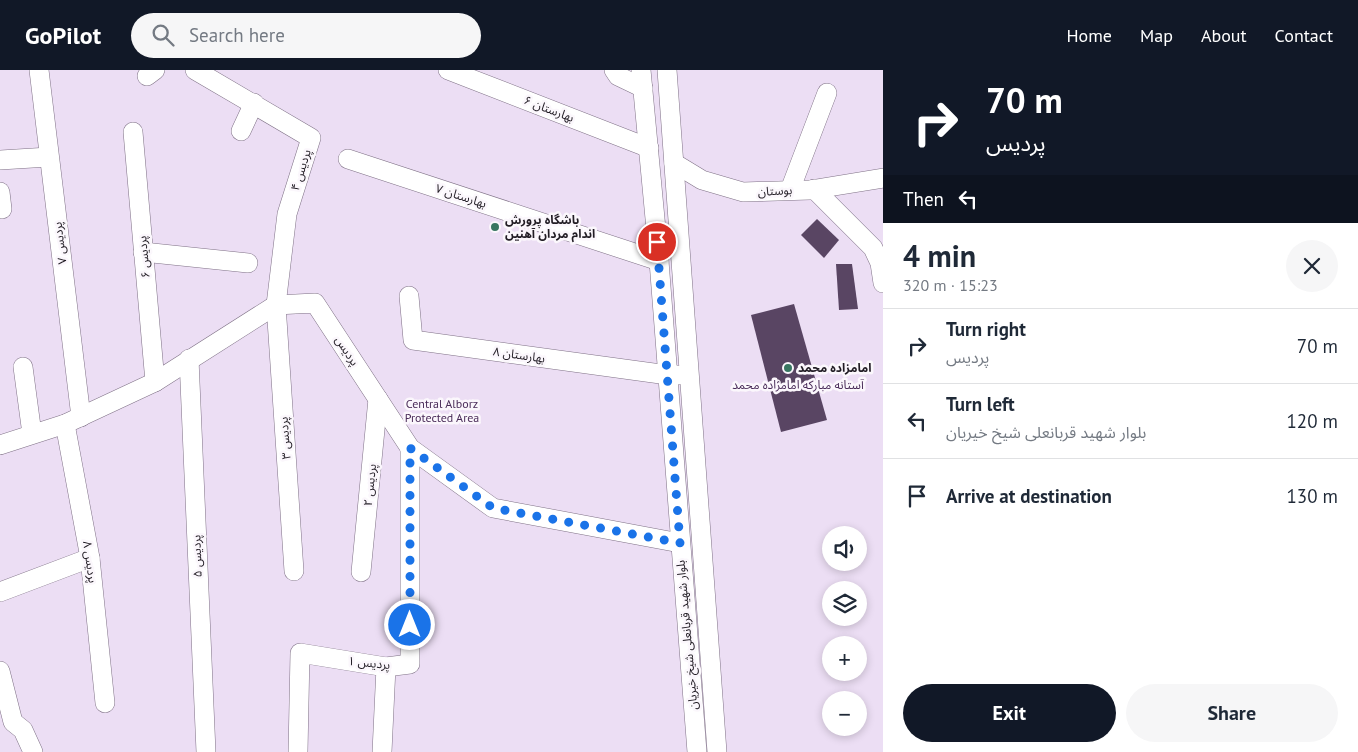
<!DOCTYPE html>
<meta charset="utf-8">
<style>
:root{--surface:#fff;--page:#f6f6f7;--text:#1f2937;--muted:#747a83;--line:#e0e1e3;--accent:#111827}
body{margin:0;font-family:"PT Sans","Noto Sans Arabic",sans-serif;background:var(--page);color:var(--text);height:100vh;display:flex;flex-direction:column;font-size:19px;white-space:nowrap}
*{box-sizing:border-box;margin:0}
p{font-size:16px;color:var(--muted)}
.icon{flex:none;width:28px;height:28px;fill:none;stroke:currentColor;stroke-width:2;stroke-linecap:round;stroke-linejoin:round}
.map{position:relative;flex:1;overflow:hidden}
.panel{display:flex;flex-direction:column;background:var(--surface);width:475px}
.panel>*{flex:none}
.banner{background:#111827;color:#fff;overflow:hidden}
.buttons{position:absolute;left:822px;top:456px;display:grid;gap:10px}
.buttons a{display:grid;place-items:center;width:45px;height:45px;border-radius:50%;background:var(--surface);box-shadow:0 2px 8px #0003;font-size:25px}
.pin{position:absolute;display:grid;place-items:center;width:42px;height:42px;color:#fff;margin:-21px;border:2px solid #fff;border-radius:50%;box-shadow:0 1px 5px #0007}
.me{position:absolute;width:55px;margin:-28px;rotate:0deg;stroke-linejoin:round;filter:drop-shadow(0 0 4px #0008)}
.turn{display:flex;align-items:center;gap:18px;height:105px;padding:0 20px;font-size:22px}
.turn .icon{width:65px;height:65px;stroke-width:2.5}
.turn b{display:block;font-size:35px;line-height:42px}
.then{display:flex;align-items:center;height:48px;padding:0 20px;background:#0003;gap:10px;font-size:19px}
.round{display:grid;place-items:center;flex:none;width:52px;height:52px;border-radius:26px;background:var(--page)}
.overview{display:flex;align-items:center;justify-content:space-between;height:85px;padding:0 20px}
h1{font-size:30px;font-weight:600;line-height:38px}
.cta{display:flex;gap:10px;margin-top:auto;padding:10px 20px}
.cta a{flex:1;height:58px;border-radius:30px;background:var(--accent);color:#fff;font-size:20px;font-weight:600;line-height:58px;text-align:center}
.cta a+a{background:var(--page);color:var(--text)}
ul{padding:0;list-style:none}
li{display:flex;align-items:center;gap:15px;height:75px;padding:0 20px;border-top:1px solid var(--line)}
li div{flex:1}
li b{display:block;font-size:19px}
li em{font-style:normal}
header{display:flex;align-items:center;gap:30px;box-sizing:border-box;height:70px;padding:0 25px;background:var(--accent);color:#fff}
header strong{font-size:24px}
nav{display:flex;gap:28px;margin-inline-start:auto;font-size:18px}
.search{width:350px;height:45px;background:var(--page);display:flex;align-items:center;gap:12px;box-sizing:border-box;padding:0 18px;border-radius:28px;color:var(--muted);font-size:19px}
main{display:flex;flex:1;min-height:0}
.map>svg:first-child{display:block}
.green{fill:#ecdef4;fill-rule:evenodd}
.building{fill:#594563}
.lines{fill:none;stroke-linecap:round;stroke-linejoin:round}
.minor-casing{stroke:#7f7186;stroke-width:20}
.minor{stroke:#fff;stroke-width:19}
.route{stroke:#1a73e8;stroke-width:9;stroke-dasharray:0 16.2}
.poi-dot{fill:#397661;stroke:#fbf7fc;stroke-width:2}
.labels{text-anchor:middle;stroke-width:5;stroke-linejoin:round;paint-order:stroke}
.street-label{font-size:12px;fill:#211c24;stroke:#fbf7fc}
.poi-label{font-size:12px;font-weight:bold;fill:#211c24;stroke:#fbf7fc;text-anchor:start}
.park-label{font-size:12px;fill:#492b58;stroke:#fbf7fc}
</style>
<header>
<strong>GoPilot</strong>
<div class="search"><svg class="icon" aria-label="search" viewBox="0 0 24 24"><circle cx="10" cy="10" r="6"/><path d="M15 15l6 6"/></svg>Search here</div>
<nav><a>Home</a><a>Map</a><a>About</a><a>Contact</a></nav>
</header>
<main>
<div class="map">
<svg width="883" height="682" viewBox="0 0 883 682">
<rect width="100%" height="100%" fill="#fbf7fc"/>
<path class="green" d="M 0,0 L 883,0 L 883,682 L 0,682 ZM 831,465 L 859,465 L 859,492 L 831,492 ZM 831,520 L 859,520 L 859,548 L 831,548 ZM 831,575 L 859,575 L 859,602 L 831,602 ZM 831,630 L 859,630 L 859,658 L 831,658 Z"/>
<g class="building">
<path d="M 817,149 L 839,170 L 824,188 L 801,165 Z"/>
<path d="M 836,194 L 852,194 L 858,239 L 839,240 Z"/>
<path d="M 794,234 L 827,350 L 781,362 L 751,245 Z"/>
</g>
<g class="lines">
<g class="minor-casing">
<g id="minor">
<path d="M 39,0 L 81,347"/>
<path d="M 195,0 L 311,68 L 287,144 L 276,235 L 294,501"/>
<path d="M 448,0 L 649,78"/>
<path d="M 614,0 L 618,6 L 643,18"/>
<path d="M 641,0 L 659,191 L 697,682"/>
<path d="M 667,0 L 717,682"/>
<path d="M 147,6 L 155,0"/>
<path d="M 241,61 L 254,33"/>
<path d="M 133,62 L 155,312"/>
<path d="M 348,89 L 659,191"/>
<path d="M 0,90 L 49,87"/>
<path d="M 674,93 L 702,110 L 743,122 L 810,120 L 883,108"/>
<path d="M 814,119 L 873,178 L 880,193 L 883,213"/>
<path d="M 790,120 L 827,23"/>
<path d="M 0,122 L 2,139"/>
<path d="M 143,182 L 248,193"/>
<path d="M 409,226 L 413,270 L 668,305 L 678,305"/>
<path d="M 189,289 L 206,682"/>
<path d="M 23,297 L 32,364"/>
<path d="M 65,354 L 90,488 L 105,633"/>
<path d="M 0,375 L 65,354 L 155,312 L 276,235 L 315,233 L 410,378 L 493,438 L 680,473"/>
<path d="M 361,502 L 378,329"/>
<path d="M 0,522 L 90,488"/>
<path d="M 0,601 L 13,652 L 23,660 L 33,682"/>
<path d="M 298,682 L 300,583 L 386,597 L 410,594 L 410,378"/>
<path d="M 382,682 L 386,597"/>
</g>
</g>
<use href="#minor" class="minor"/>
</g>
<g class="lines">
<path class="route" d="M 410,555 L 410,378 L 493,438 L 680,473 L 657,172"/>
</g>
<g class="poi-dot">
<circle cx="495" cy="157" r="5"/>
<circle cx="788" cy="298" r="5"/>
</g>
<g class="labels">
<g class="street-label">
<text transform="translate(549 39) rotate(21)" y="4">بهارستان ۶</text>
<text transform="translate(301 100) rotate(-73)" y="4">پردیس ۴</text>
<text transform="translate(775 121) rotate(-3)" y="4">بوستان</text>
<text transform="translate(461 126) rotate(18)" y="4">بهارستان ۷</text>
<text transform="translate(60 173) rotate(-97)" y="4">پردیس ۷</text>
<text transform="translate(144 187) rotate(-95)" y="4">پردیس ۶</text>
<text transform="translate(347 281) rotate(57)" y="4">پردیس</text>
<text transform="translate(519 285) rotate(8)" y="4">بهارستان ۸</text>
<text transform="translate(285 368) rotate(-94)" y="4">پردیس ۳</text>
<text transform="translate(370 415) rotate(-84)" y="4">پردیس ۲</text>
<text transform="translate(197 486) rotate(-92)" y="4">پردیس ۵</text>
<text transform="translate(90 492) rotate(82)" y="4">پردیس ۸</text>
<text transform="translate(687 565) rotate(-95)" y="4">بلوار شهید قربانعلی شیخ خیریان</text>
<text transform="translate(369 593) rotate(6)" y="4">پردیس ۱</text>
</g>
<g class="poi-label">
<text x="505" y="154">باشگاه پرورش<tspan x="505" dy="14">اندام مردان آهنین</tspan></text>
<text x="798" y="302">امامزاده محمد</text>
</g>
<g class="park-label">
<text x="798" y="319">آستانه مبارکه امامزاده محمد</text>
<text x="442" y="338">Central Alborz<tspan x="442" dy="14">Protected Area</tspan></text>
</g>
</g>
</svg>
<div class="buttons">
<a><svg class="icon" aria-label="sound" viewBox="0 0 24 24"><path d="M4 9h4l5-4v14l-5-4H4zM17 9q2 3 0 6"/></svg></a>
<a><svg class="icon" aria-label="layers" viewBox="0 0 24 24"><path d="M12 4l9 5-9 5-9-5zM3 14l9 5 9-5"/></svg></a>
<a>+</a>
<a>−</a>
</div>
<div class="pin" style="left:657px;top:172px;background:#d93025"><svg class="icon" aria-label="arrive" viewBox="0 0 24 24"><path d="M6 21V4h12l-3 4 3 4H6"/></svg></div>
<svg class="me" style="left:410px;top:555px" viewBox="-20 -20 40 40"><circle r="17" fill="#1a73e8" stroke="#fff" stroke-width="3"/><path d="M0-11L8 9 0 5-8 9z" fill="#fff"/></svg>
</div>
<section class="panel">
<div class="banner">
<div class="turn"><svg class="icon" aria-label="right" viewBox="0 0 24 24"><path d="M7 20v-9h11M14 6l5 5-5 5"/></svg><div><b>70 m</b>پردیس</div></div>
<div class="then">Then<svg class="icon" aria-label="left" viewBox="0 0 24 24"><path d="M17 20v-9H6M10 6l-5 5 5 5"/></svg></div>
</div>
<div class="overview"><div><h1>4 min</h1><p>320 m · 15:23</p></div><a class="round"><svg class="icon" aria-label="close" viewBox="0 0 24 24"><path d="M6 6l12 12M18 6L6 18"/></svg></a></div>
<ul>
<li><svg class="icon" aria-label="right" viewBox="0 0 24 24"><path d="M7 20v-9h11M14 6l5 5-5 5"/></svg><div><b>Turn right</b><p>پردیس</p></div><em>70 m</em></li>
<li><svg class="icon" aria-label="left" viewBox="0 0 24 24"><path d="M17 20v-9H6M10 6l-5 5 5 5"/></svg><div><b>Turn left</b><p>بلوار شهید قربانعلی شیخ خیریان</p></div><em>120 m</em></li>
<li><svg class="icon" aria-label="arrive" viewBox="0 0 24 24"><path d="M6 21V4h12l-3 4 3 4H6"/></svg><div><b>Arrive at destination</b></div><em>130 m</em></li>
</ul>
<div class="cta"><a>Exit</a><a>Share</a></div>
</section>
</main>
